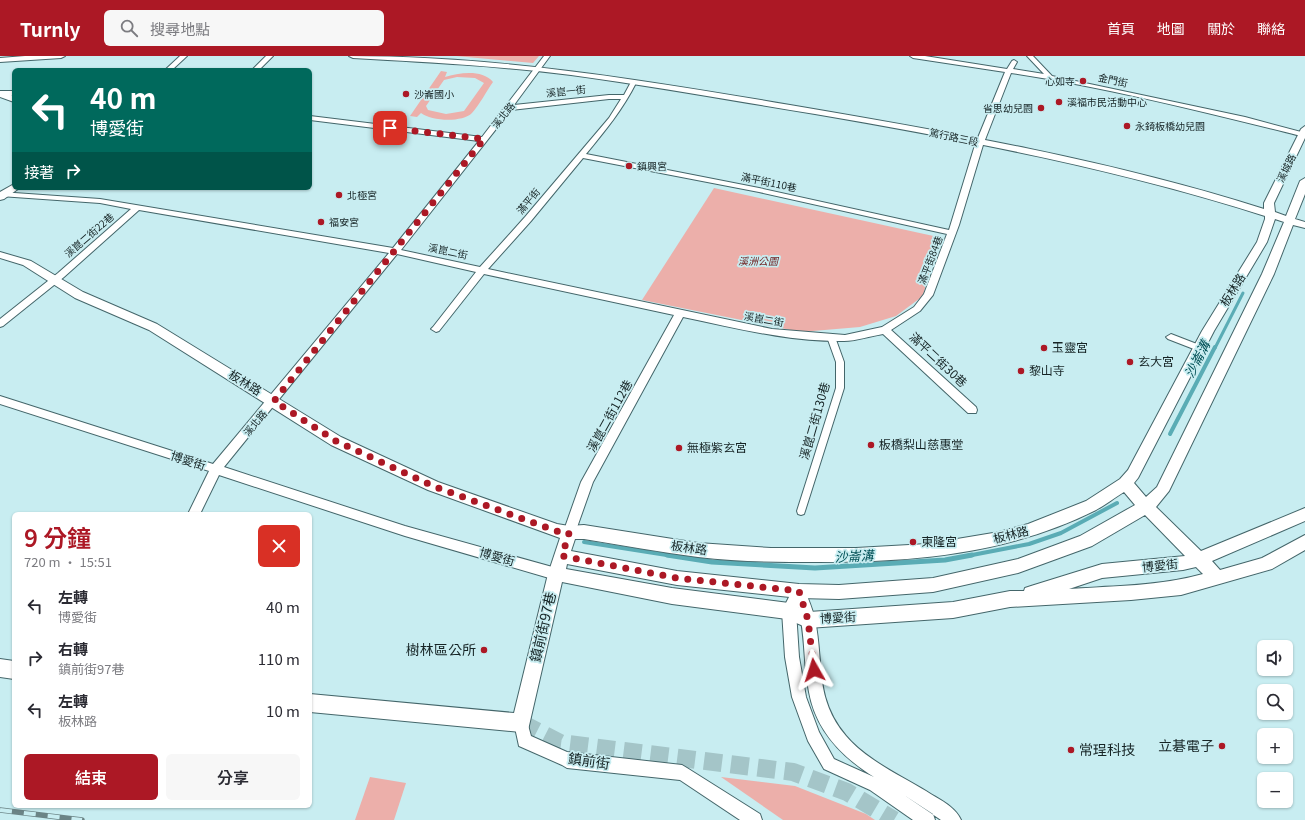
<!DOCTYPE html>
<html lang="zh-TW">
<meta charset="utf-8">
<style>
:root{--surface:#fff;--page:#f7f7f7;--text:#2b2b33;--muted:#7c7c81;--accent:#ac1825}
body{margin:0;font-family:Georgia,"Noto Sans TC",serif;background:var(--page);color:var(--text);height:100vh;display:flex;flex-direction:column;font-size:15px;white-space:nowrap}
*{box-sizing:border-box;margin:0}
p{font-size:13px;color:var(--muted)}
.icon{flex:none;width:22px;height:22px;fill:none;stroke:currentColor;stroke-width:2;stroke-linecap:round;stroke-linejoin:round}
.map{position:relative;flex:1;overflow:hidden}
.panel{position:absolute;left:12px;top:456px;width:300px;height:296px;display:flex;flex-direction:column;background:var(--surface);border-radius:6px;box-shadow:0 1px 3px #0004}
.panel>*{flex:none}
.banner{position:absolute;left:12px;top:12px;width:300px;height:122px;border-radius:6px;box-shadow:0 1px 3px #0004;background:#00695c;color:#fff;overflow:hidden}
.tools{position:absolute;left:1257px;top:584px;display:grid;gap:8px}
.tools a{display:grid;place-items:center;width:36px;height:36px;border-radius:6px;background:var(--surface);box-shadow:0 1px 3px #0004;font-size:20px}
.pin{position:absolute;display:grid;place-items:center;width:34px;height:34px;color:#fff;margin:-17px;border-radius:8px;box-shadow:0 2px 6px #0006}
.me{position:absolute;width:44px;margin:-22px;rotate:354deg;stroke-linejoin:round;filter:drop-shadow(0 0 3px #0008)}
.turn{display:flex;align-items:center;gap:14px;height:84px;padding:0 12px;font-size:18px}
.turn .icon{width:52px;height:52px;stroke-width:2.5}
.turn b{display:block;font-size:28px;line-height:34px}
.then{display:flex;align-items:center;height:38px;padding:0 12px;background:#0003;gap:8px;font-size:15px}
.round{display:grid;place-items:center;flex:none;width:42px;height:42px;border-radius:6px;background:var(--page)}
.head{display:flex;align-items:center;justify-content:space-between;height:68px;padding:0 12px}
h1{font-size:24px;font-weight:600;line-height:30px;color:var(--accent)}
.cta{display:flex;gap:8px;margin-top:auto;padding:8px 12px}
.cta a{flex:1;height:46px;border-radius:6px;background:var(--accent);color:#fff;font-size:16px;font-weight:600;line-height:46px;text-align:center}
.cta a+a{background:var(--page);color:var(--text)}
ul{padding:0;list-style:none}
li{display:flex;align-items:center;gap:12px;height:52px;padding:0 12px}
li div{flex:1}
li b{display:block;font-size:15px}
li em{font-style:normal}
header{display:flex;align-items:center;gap:24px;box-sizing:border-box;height:56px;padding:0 20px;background:var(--accent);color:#fff}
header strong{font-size:19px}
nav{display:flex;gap:22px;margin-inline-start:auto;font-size:14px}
.search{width:280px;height:36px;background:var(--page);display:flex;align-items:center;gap:10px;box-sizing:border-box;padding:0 14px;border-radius:6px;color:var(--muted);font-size:15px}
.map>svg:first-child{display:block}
.green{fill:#ecafaa;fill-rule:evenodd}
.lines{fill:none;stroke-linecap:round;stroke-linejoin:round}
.stream-far2{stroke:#5aacb5;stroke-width:3}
.stream-far1{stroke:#5aacb5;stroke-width:4}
.stream{stroke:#5aacb5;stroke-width:5}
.tertiary-tunnel{stroke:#a4c5c8;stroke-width:18;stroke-dasharray:18 9;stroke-linecap:butt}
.pedestrian-casing{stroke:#44666a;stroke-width:2}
.minor-casing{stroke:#44666a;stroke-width:2}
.tertiary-casing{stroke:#44666a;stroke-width:2}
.secondary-casing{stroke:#44666a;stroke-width:2}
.pedestrian{fill:#fff;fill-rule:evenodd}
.minor{fill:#fff;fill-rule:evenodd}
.tertiary{fill:#fff;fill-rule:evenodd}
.secondary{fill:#fff;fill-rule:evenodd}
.rail-casing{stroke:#6b8486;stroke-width:5.5}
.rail{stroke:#c8edf1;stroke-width:4;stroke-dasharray:12;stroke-linecap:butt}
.route{stroke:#ac1825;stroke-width:7;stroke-dasharray:0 12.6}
.poi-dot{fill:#ac1825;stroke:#c8edf1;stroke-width:1.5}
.labels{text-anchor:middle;stroke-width:3.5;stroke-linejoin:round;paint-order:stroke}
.far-street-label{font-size:10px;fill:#162425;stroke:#c8edf1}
.far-poi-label{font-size:10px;fill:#162425;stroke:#c8edf1;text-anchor:start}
.far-park-label{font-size:10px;font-style:italic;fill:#702122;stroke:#c8edf1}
.street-label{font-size:12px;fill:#162425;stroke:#c8edf1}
.poi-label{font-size:12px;fill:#162425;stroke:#c8edf1;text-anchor:start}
.water-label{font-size:13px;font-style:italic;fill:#035157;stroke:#c8edf1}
.near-street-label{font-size:14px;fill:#162425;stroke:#c8edf1}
.near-poi-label{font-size:14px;fill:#162425;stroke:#c8edf1;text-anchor:end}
</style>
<header>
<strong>Turnly</strong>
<div class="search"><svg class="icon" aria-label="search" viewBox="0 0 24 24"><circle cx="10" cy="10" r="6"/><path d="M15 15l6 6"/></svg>搜尋地點</div>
<nav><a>首頁</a><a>地圖</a><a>關於</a><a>聯絡</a></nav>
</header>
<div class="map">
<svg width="1305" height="764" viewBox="0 0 1305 764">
<rect width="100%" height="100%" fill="#c8edf1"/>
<g class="green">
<path d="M 456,0 L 539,0 L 533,7 Z"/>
<path d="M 441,15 L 447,16 L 445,21 C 459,17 482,13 493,26 C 486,36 480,48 472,57 C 462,67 431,65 421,57 L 417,61 L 410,60 ZM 457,21 L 475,22 L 484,27 L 464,55 L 446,58 L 428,54 L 426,50 L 444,24 Z"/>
<path d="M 714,132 L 938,181 L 923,240 L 896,260 L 860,271 L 801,276 L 642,244 Z"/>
<path d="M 370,721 L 406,727 L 394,764 L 355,764 Z"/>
<path d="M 721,721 L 795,730 L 866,758 L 875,764 L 783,764 Z"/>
</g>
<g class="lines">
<path class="stream-far2" d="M 1215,292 L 1243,237"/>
<g class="stream-far1">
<path d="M 1170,378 L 1215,291"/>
<path d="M 584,486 L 673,500"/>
<path d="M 967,500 L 1029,488 L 1061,477 L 1117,447"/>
</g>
<path class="stream" d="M 667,499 L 712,506 L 815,512 L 945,504 L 972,499"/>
<path class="tertiary-tunnel" d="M 521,667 L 560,687 L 793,716 L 847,736 L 894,764"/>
<g class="pedestrian-casing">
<path id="pedestrian" d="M 829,279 L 833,279 L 835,281 L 844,306 L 844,332 L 805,455 L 804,458 L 801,459 L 798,458 L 797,455 L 836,332 L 836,306 L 827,281 Z"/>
</g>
<g class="minor-casing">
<g id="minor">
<path d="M 180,0 L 187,0 L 172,14 L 165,14 Z"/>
<path d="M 266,0 L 273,0 L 259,14 L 252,14 Z"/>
<path d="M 544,0 L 550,0 L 514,49 L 609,39 L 624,39 L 631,26 L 636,27 C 623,53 605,75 586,98 L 759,132 L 949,174 L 975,89 L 1005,16 L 913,2 L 910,0 L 925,0 L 1007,13 L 1012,5 L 1014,4 L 1017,6 L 1013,13 L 1044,18 L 1027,0 L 1033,0 L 1052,20 L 1245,61 L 1305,77 L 1305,81 C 1208,57 1110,32 1011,17 L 983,89 L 959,169 L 933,239 L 920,255 L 891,274 L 976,351 L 977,354 L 976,357 L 968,357 L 883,278 C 871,280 856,285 844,285 C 789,286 736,272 683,261 L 593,426 L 575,477 L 573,481 L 569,482 L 565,481 L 563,477 L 581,426 L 674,259 L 484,218 L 439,275 L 436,276 L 431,273 L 433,271 L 476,216 L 397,198 L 224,411 L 405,470 L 556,512 L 561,514 L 562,518 L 561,522 L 556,524 L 405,480 L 219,419 L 200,458 L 188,458 L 209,415 L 0,348 L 0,340 L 213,408 L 389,197 L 139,154 L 64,221 L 3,270 L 0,271 L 0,263 L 58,217 L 131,153 L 100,147 L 0,140 L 0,136 L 100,143 L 393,192 L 479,85 L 310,64 L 310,60 L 482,81 ZM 609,43 L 621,43 L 609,62 L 525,161 L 480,211 L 401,194 L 511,54 ZM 583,102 L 759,136 L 947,178 L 924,238 L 914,251 L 882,271 L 845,279 L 772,273 L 488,213 L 531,165 Z"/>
<rect x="0" y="35" width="14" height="4"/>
<path d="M 1171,278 L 1202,290 L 1204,292 L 1199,295 L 1168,283 L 1166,281 Z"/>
<path d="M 799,529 L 804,531 L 805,535 C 809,545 813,554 815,564 C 824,608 814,642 846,680 C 865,703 901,720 926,735 C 938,743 955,750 961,764 L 941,764 L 904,739 L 933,758 L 935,764 L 913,764 L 870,734 L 824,713 L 808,685 L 792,641 L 785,601 L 782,555 L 794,531 ZM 798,551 C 806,579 803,608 809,636 C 816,675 842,701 874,721 L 834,703 L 819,676 L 806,641 L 799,601 L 796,555 Z"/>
<path d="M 521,660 L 526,662 L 531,680 L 567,696 L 682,709 L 687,712 L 760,758 L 762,764 L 740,764 L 680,724 L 567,712 L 562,709 L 519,690 L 514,667 L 516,662 Z"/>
</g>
</g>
<g class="tertiary-casing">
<g id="tertiary">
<path d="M 25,0 L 65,0 L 61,2 L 0,6 L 0,2 Z"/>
<path d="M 349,0 C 498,0 644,24 790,49 C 949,76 1110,104 1264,153 L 1264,147 L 1301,73 L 1305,70 L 1305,82 L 1274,147 L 1275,156 L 1286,160 L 1300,125 L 1305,122 L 1305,138 L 1295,163 L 1305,166 L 1305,172 L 1293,169 L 1274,218 L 1169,435 L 1156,451 L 1201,495 L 1305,452 L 1305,465 L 1212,505 L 1220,514 L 1262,502 L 1305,479 L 1305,494 L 1272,513 L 1181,539 L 1131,544 L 1010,551 L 953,562 L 808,572 L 787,563 L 672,548 L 562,526 L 528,674 L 521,676 L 310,656 L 310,638 L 514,657 L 548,518 L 560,482 L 428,434 L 331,389 L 149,274 L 75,242 L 23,209 L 0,202 L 0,196 L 31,205 L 83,236 L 157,268 L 341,381 L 438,426 L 557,468 L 569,470 L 584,469 L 698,487 L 771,492 L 856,492 L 927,488 L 999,476 L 1028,468 L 1086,445 L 1120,423 L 1128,414 L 1202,275 L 1257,186 L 1265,163 L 1265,160 C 1118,113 966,84 815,58 C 734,45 653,30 571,19 C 499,10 426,6 353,2 ZM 1275,163 L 1284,166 L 1262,218 L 1157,431 L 1146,441 L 1134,427 L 1138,422 L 1214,275 L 1267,186 ZM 1124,436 L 1135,449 L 1080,480 L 1018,503 L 933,522 L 839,529 L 799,528 L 677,515 L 571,495 L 575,483 L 584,483 C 622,489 660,496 698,501 C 738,506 778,506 819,506 C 915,506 1008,498 1096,454 C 1105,449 1114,442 1124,436 ZM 1145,459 L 1185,500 L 1102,508 L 1031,530 L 1025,532 L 1024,535 L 1010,535 L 953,546 L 809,556 L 789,547 L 672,532 L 566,513 L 567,508 L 677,529 L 799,542 L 839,543 L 933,536 L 1018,517 L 1092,490 ZM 1196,511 L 1203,518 C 1160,530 1114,530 1069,533 L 1102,522 L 1183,514 Z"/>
<path d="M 0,603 L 14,605 L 14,623 L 0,621 Z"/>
</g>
</g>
<g class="secondary-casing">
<g id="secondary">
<path d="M 0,35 L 14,40 L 14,46 L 0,41 Z"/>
<path d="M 14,128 L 14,132 L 19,132 L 18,133 L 4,143 L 0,144 L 0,136 Z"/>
</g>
</g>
<use href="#pedestrian" class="pedestrian"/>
<use href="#minor" class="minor"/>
<use href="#tertiary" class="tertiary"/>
<use href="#secondary" class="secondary"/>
<g class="rail-casing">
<path id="rail" d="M 0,754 L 82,764"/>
</g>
<use href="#rail" class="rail"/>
</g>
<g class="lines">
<path class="route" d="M 390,72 L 484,83 L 274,345 L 336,385 L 433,430 L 556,475 L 569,477 L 562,500 L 677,522 L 799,535 L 808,564 L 814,614"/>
</g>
<g class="poi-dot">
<circle cx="1083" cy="25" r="4"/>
<circle cx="406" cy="38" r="4"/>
<circle cx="1059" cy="46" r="4"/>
<circle cx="1041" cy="52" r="4"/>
<circle cx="1127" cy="70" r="4"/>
<circle cx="629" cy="110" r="4"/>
<circle cx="339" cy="139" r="4"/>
<circle cx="321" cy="166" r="4"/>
<circle cx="1044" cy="292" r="4"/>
<circle cx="1130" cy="306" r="4"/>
<circle cx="1021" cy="315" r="4"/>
<circle cx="871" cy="389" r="4"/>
<circle cx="679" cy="392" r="4"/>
<circle cx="913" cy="486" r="4"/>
<circle cx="484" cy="594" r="4"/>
<circle cx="1222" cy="690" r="4"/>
<circle cx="1071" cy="694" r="4"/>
</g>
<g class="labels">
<g class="far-street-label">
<text transform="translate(1113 24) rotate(12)" y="4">金門街</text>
<text transform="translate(566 35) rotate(-6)" y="4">溪崑一街</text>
<text transform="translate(503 59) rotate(-51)" y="4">溪北路</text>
<text transform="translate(954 81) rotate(12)" y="4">篤行路三段</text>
<text transform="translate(1286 112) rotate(-64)" y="4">溪城路</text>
<text transform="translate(769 126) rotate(12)" y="4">滿平街110巷</text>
<text transform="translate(528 145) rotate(-50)" y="4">滿平街</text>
<text transform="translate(89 179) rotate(-41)" y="4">溪崑二街22巷</text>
<text transform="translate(448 195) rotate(12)" y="4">溪崑二街</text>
<text transform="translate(930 204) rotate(-69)" y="4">滿平街84巷</text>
<text transform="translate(764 263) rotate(10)" y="4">溪崑二街</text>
<text transform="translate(255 367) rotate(-50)" y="4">溪北路</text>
</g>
<g class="far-poi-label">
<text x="1075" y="29" text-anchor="end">心如寺</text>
<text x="414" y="42">沙崙國小</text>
<text x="1067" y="50">溪福市民活動中心</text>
<text x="1033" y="56" text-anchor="end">省思幼兒園</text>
<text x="1135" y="74">永錡板橋幼兒園</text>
<text x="637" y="114">鎮興宮</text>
<text x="347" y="143">北極宮</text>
<text x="329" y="170">福安宮</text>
</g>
<g class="far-park-label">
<text x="758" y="209">溪洲公園</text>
</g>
<g class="street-label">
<text transform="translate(1233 234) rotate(-58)" y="4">板林路</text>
<text transform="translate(938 304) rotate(43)" y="4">滿平二街30巷</text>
<text transform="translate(245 327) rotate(32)" y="4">板林路</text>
<text transform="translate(610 360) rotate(-61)" y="4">溪崑二街112巷</text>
<text transform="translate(815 365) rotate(-74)" y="4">溪崑二街130巷</text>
<text transform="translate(188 405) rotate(18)" y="4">博愛街</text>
<text transform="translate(1011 479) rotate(-14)" y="4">板林路</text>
<text transform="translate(689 492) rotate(8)" y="4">板林路</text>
<text transform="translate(497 501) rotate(16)" y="4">博愛街</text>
<text transform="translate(1160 510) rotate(-6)" y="4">博愛街</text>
<text transform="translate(838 562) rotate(-3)" y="4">博愛街</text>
</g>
<g class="poi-label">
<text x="1052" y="296">玉靈宮</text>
<text x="1138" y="310">玄大宮</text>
<text x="1029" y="319">黎山寺</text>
<text x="879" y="393">板橋梨山慈惠堂</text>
<text x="687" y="396">無極紫玄宮</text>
<text x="921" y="490">東隆宮</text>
</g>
<g class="water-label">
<text transform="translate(1197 303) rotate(-63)" y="5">沙崙溝</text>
<text transform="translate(854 500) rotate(-3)" y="5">沙崙溝</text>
</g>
<g class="near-street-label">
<text transform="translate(543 571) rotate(-77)" y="5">鎮前街97巷</text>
<text transform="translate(589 705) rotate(8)" y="5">鎮前街</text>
</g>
<g class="near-poi-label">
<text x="476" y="599">樹林區公所</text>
<text x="1214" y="695">立碁電子</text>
<text x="1079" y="699" text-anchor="start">常珵科技</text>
</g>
</g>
</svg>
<div class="tools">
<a><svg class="icon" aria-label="sound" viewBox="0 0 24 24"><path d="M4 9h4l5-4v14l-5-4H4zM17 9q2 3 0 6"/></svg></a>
<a><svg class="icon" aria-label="search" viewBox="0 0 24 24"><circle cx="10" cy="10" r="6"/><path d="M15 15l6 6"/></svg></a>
<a>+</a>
<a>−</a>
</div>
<div class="pin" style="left:390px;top:72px;background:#d93025"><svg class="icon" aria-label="arrive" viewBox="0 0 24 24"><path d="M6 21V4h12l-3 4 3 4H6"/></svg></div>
<svg class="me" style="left:814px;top:614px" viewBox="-20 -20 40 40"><path d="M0-17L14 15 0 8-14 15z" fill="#ac1825" stroke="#fff" stroke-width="4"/></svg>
<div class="banner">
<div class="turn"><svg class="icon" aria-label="left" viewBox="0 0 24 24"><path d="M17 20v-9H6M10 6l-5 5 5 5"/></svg><div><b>40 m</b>博愛街</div></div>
<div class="then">接著<svg class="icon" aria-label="right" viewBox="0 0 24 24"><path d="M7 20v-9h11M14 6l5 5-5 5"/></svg></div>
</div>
<section class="panel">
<div class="head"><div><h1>9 分鐘</h1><p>720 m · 15:51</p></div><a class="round" style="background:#d93025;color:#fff"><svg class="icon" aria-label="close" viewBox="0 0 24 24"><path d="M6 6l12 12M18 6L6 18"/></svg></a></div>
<ul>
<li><svg class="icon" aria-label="left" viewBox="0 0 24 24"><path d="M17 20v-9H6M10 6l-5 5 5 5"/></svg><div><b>左轉</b><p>博愛街</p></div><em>40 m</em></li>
<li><svg class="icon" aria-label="right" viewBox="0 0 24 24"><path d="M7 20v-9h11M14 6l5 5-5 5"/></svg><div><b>右轉</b><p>鎮前街97巷</p></div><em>110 m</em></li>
<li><svg class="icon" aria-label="left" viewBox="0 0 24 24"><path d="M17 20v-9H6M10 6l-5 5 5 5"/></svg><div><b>左轉</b><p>板林路</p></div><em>10 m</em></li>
</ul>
<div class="cta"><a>結束</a><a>分享</a></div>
</section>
</div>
